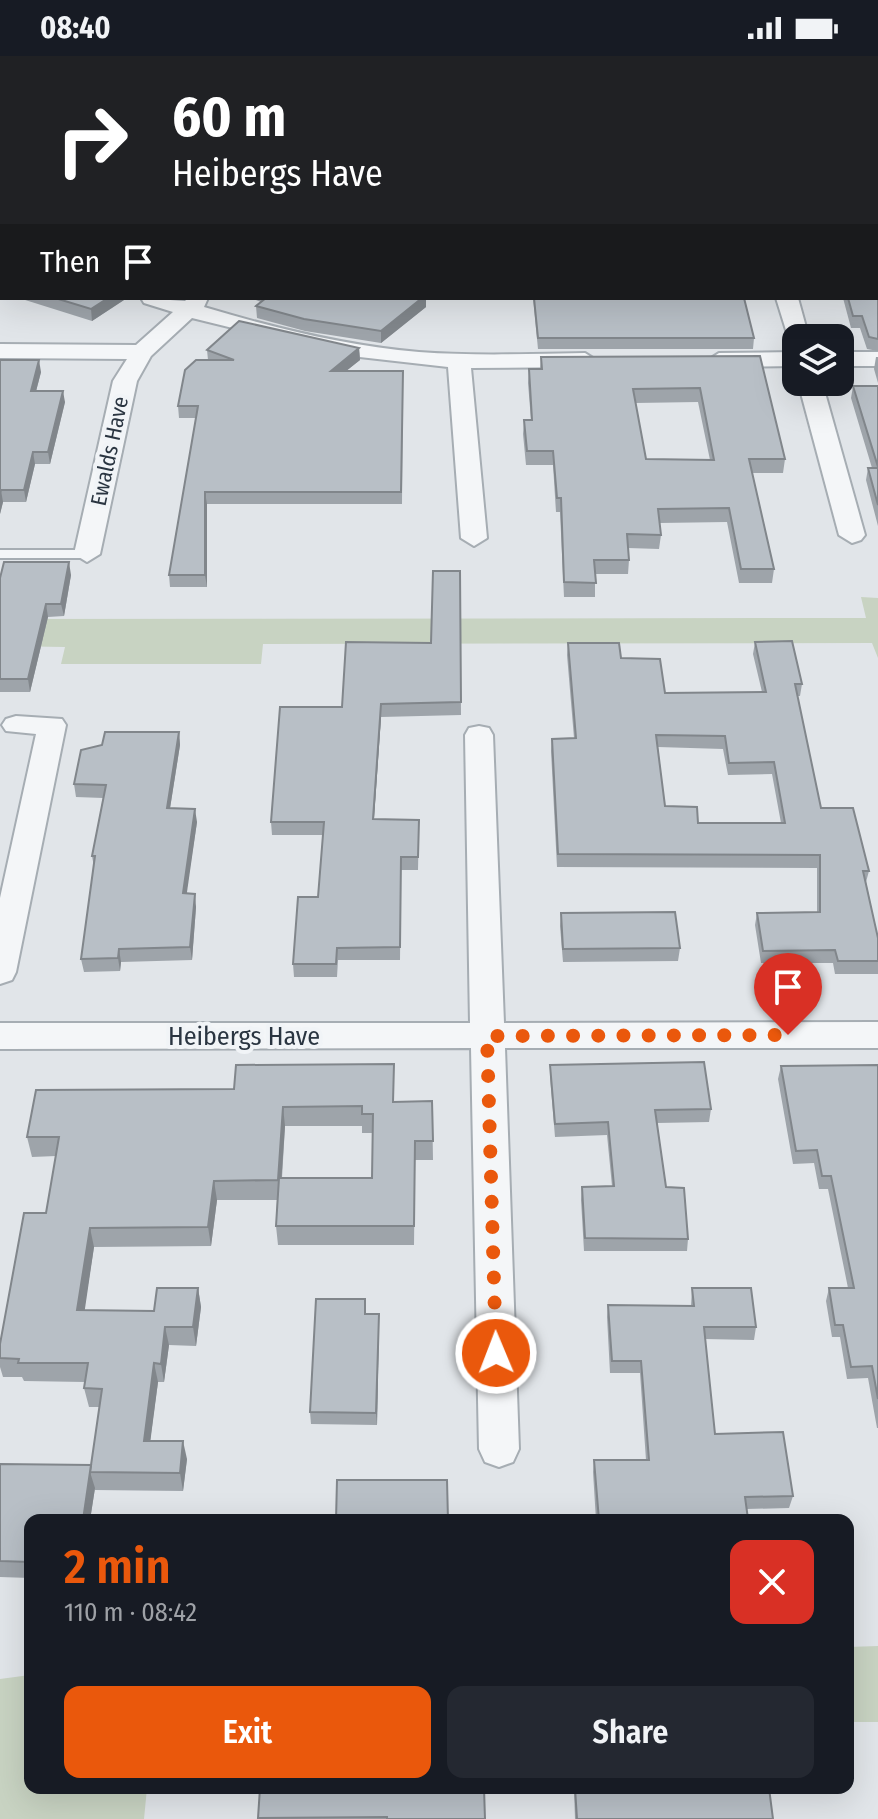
<!DOCTYPE html>
<meta charset="utf-8">
<style>
:root{--surface:#171b24;--page:#242831;--text:#f1f3f6;--muted:#9ea1a6;--accent:#ea580c}
body{margin:0;font-family:"Fira Sans Condensed",sans-serif;background:var(--page);color:var(--text);height:100vh;display:flex;flex-direction:column;font-size:30px;white-space:nowrap}
*{box-sizing:border-box;margin:0}
p{font-size:26px;color:var(--muted)}
.icon{flex:none;width:44px;height:44px;fill:none;stroke:currentColor;stroke-width:2;stroke-linecap:round;stroke-linejoin:round}
.map{position:relative;flex:1;overflow:hidden}
.sheet{position:absolute;left:24px;top:1458px;width:830px;height:280px;display:flex;flex-direction:column;background:var(--surface);border-radius:16px;box-shadow:0 8px 32px #0002}
.sheet>*{flex:none}
.guide{position:absolute;left:0px;top:0px;width:878px;height:244px;box-shadow:0 8px 32px #0002;background:#202124;color:#fff;overflow:hidden}
.controls{position:absolute;left:782px;top:268px;display:grid;gap:16px}
.controls a{display:grid;place-items:center;width:72px;height:72px;border-radius:16px;background:var(--surface);box-shadow:0 8px 32px #0002;font-size:40px}
.pin{position:absolute;display:grid;place-items:center;width:68px;height:68px;color:#fff;margin:-82px -34px;border-radius:50% 50% 50% 0;rotate:-45deg;box-shadow:0 0 8px #0007}
.pin .icon{rotate:45deg}
.me{position:absolute;width:88px;margin:-44px;rotate:359deg;stroke-linejoin:round;filter:drop-shadow(0 0 6px #0008)}
.turn{display:flex;align-items:center;gap:28px;height:168px;padding:0 40px;font-size:36px}
.turn .icon{width:104px;height:104px;stroke-width:2.5}
.turn b{display:block;font-size:56px;line-height:68px}
.then{display:flex;align-items:center;height:76px;padding:0 40px;background:#0003;gap:16px;font-size:30px}
.round{display:grid;place-items:center;flex:none;width:84px;height:84px;border-radius:16px;background:var(--page)}
.head{display:flex;align-items:center;justify-content:space-between;height:136px;padding:0 40px}
h1{font-size:48px;font-weight:600;line-height:60px;color:var(--accent)}
.cta{display:flex;gap:16px;margin-top:auto;padding:16px 40px}
.cta a{flex:1;height:92px;border-radius:16px;background:var(--accent);color:#fff;font-size:32px;font-weight:600;line-height:92px;text-align:center}
.cta a+a{background:var(--page);color:var(--text)}
.status{display:flex;justify-content:space-between;align-items:center;height:56px;padding:0 40px;background:var(--surface);direction:ltr}
.status svg{height:22px;fill:currentColor}
.map>svg:first-child{display:block}
.green{fill:#c8d3c2}
.lines{fill:none;stroke-linecap:round;stroke-linejoin:round}
.lane-casing{stroke:#a6adb3;stroke-width:4}
.street-casing{stroke:#a6adb3;stroke-width:4}
.lane{fill:#f4f6f8;fill-rule:evenodd}
.street{fill:#f4f6f8;fill-rule:evenodd}
.wall{fill:#9ea4aa;fill-rule:evenodd}
.shaded-wall{fill:#81868b}
.building{fill:#b8bfc6;stroke:#81868b;stroke-width:2;fill-rule:evenodd}
.route{stroke:#ea580c;stroke-width:14;stroke-dasharray:0 25.2}
.labels{text-anchor:middle;stroke-width:8;stroke-linejoin:round;paint-order:stroke}
.far-street-label{font-size:22px;fill:#2a3541;stroke:#f1f4f7}
.street-label{font-size:26px;fill:#2a3541;stroke:#f1f4f7}
</style>
<div class="status"><b>08:40</b><svg viewBox="0 0 49 12"><path d="M0 12V9h3v3zM5 12V6h3v6zM10 12V3h3v9zM15 12V0h3v12zM26 1h20v11H26zM47 4h2v5h-2z"/></svg></div>
<div class="map">
<svg width="878" height="1763" viewBox="0 0 878 1763">
<rect width="100%" height="100%" fill="#e1e5e9"/>
<g class="green">
<path d="M 861,541 L 878,542 L 878,602 L 872,587 L 263,588 L 261,608 L 61,608 L 65,591 L 0,590 L 0,563 L 866,562 Z"/>
<path d="M 878,1590 L 878,1666 L 848,1666 L 848,1591 Z"/>
<path d="M 30,1619 L 30,1732 L 147,1732 L 144,1763 L 0,1763 L 0,1623 Z"/>
</g>
<g class="lines">
<g class="lane-casing">
<path id="lane" d="M 0,494 L 87,494 L 93,498 L 87,502 L 0,502 Z"/>
</g>
<g class="street-casing">
<g id="street">
<path d="M 413,0 L 431,0 L 432,2 L 414,2 Z"/>
<rect x="0" y="190" width="2" height="12"/>
<path d="M 141,242 L 185,245 L 188,242 L 208,242 L 204,251 C 274,272 346,290 419,296 C 474,300 530,298 585,297 L 596,304 L 585,311 L 471,312 L 487,482 L 474,490 L 461,482 L 448,311 L 342,299 L 192,262 L 151,300 L 137,325 L 100,498 L 87,506 L 74,498 L 113,325 L 127,303 L 0,302 L 0,288 L 136,289 L 173,256 L 144,247 Z"/>
<path d="M 776,242 L 798,242 L 809,282 L 796,282 L 796,288 L 790,287 Z"/>
<path d="M 796,296 L 796,310 L 719,311 L 708,304 L 719,297 Z"/>
<rect x="840" y="296" width="38" height="14"/>
<path d="M 798,326 L 822,326 L 865,479 L 861,484 L 852,487 L 839,479 Z"/>
<path d="M 16,660 L 62,663 L 66,669 L 16,916 L 12,924 L 0,928 L 0,842 L 36,678 L 6,675 L 2,669 L 6,663 Z"/>
<path d="M 479,670 L 489,672 L 493,679 L 504,967 L 878,966 L 878,992 L 505,992 L 519,1393 L 513,1406 L 499,1411 L 485,1406 L 479,1393 L 471,992 L 0,993 L 0,967 L 470,967 L 465,679 L 469,672 Z"/>
</g>
</g>
<use href="#lane" class="lane"/>
<use href="#street" class="street"/>
</g>
<g class="wall">
<path d="M 878,44 L 878,295 L 867,293 L 860,272 L 851,272 L 843,242 L 876,242 Z"/>
<path d="M 22,242 L 127,242 L 92,265 L 22,243 Z"/>
<path d="M 251,242 L 426,242 L 426,251 L 381,287 L 305,275 L 257,262 L 256,250 L 261,246 Z"/>
<path d="M 533,242 L 754,282 L 753,293 L 538,293 Z"/>
<path d="M 359,292 L 360,304 L 346,315 L 403,315 L 402,448 L 207,448 L 207,531 L 170,531 L 169,519 L 196,362 L 179,362 L 178,350 L 208,304 L 207,294 Z"/>
<path d="M 760,300 L 785,403 L 783,417 L 752,417 L 774,513 L 772,527 L 739,527 L 727,466 L 659,467 L 661,479 L 659,493 L 628,492 L 629,504 L 628,518 L 595,518 L 595,541 L 564,541 L 560,456 L 556,456 L 553,409 L 526,409 L 523,378 L 524,364 L 531,364 L 528,327 L 529,313 L 540,313 L 541,301 ZM 698,346 L 710,404 L 646,403 L 635,347 Z"/>
<path d="M 876,301 L 878,301 L 878,327 L 874,313 Z"/>
<path d="M 0,304 L 41,316 L 36,335 L 65,346 L 50,408 L 35,408 L 26,446 L 3,446 L 0,458 Z"/>
<path d="M 853,330 L 878,330 L 878,470 L 866,424 L 868,412 L 872,412 L 851,342 Z"/>
<path d="M 460,515 L 461,659 L 381,661 L 374,763 L 419,764 L 418,814 L 401,814 L 400,904 L 338,904 L 337,921 L 294,921 L 293,908 L 318,841 L 323,779 L 272,779 L 271,766 L 342,651 L 431,587 Z"/>
<path d="M 71,519 L 64,560 L 48,561 L 30,636 L 0,636 L 0,522 Z"/>
<path d="M 755,586 L 802,628 L 800,640 L 797,640 L 821,752 L 869,815 L 866,826 L 878,882 L 878,918 L 835,918 L 833,907 L 761,907 L 755,869 L 757,857 L 817,856 L 817,812 L 557,811 L 551,695 L 552,683 L 574,682 L 567,599 L 568,587 L 621,602 L 665,637 L 762,636 L 753,598 ZM 658,691 L 723,693 L 728,719 L 772,718 L 781,767 L 698,767 L 665,750 Z"/>
<path d="M 179,676 L 180,689 L 170,752 L 197,766 L 186,838 L 196,851 L 192,904 L 121,906 L 120,915 L 84,916 L 81,903 L 94,811 L 92,800 L 103,742 L 76,741 L 74,728 Z"/>
<path d="M 561,857 L 680,892 L 678,905 L 563,906 L 560,870 Z"/>
<path d="M 550,1009 L 711,1053 L 709,1066 L 657,1067 L 666,1131 L 688,1183 L 687,1195 L 584,1195 L 581,1144 L 582,1131 L 612,1130 L 607,1079 L 555,1081 L 550,1021 Z"/>
<path d="M 878,1009 L 878,1372 L 877,1372 L 868,1322 L 847,1323 L 840,1281 L 832,1281 L 826,1245 L 829,1232 L 848,1232 L 828,1133 L 819,1133 L 814,1107 L 793,1108 L 778,1023 L 781,1010 Z"/>
<path d="M 394,1027 L 394,1046 L 432,1045 L 433,1104 L 415,1104 L 414,1189 L 278,1189 L 276,1170 L 277,1144 L 217,1144 L 211,1190 L 94,1191 L 84,1254 L 154,1255 L 198,1232 L 201,1251 L 196,1290 L 169,1289 L 164,1326 L 158,1326 L 150,1385 L 187,1403 L 183,1435 L 95,1434 L 95,1432 L 90,1464 L 30,1464 L 30,1522 L 0,1521 L 0,1408 L 91,1409 L 100,1351 L 89,1351 L 84,1332 L 85,1326 L 24,1325 L 22,1321 L 3,1321 L 0,1311 L 0,1288 L 46,1157 L 56,1100 L 32,1101 L 27,1081 L 234,1033 ZM 285,1070 L 362,1070 L 362,1077 L 373,1077 L 372,1122 L 282,1122 Z"/>
<path d="M 692,1232 L 756,1271 L 754,1284 L 705,1283 L 715,1378 L 793,1440 L 789,1452 L 746,1453 L 748,1464 L 596,1464 L 593,1416 L 594,1404 L 646,1404 L 640,1317 L 610,1317 L 607,1261 L 608,1249 L 691,1250 Z"/>
<path d="M 366,1258 L 379,1258 L 377,1369 L 311,1368 L 310,1356 Z"/>
<path d="M 260,1732 L 485,1763 L 258,1763 Z"/>
<path d="M 574,1732 L 769,1732 L 773,1763 L 575,1763 Z"/>
</g>
<g class="shaded-wall">
<rect x="0" y="138" width="2" height="11"/>
<path d="M 108,242 L 127,242 L 92,265 L 91,253 Z"/>
<path d="M 422,242 L 426,242 L 426,251 L 381,287 L 381,275 Z"/>
<path d="M 359,292 L 360,304 L 331,327 L 331,315 Z"/>
<path d="M 39,304 L 41,316 L 33,347 L 31,335 Z"/>
<path d="M 63,335 L 65,346 L 50,408 L 48,396 Z"/>
<path d="M 33,396 L 35,408 L 26,446 L 24,434 Z"/>
<path d="M 1,434 L 3,446 L 0,458 L 0,437 Z"/>
<path d="M 205,436 L 207,448 L 207,531 L 205,519 Z"/>
<path d="M 69,506 L 71,519 L 64,560 L 61,548 Z"/>
<path d="M 46,548 L 48,561 L 30,636 L 28,623 Z"/>
<path d="M 381,648 L 381,661 L 373,776 L 373,763 Z"/>
<path d="M 179,676 L 180,689 L 168,765 L 167,752 Z"/>
<path d="M 195,753 L 197,766 L 185,850 L 183,837 Z"/>
<path d="M 195,838 L 196,851 L 192,904 L 190,891 Z"/>
<path d="M 119,893 L 121,906 L 120,915 L 118,902 Z"/>
<path d="M 283,1051 L 285,1070 L 280,1144 L 278,1124 Z"/>
<path d="M 214,1125 L 217,1144 L 211,1190 L 208,1171 Z"/>
<path d="M 90,1172 L 94,1191 L 82,1273 L 77,1254 Z"/>
<path d="M 198,1232 L 201,1251 L 196,1290 L 193,1271 Z"/>
<path d="M 379,1258 L 379,1270 L 377,1369 L 376,1357 Z"/>
<path d="M 165,1271 L 169,1289 L 164,1326 L 161,1308 Z"/>
<path d="M 154,1307 L 158,1326 L 148,1403 L 144,1385 Z"/>
<path d="M 183,1385 L 187,1403 L 183,1435 L 180,1417 Z"/>
<path d="M 90,1416 L 95,1432 L 90,1464 L 83,1464 Z"/>
</g>
<g class="building">
<path d="M 0,0 L 180,0 L 181,2 L 2,2 L 2,47 L 0,46 Z"/>
<path d="M 232,0 L 299,0 L 296,2 L 232,2 Z"/>
<path d="M 454,0 L 524,0 L 523,2 L 454,2 Z"/>
<rect x="595" y="0" width="115" height="2"/>
<path d="M 799,0 L 878,0 L 878,9 L 876,10 L 876,2 L 799,2 Z"/>
<path d="M 876,39 L 878,44 L 878,283 L 869,281 L 862,260 L 853,260 L 848,242 L 876,242 Z"/>
<path d="M 2,54 L 2,138 L 0,138 L 0,62 Z"/>
<path d="M 55,242 L 108,242 L 91,253 Z"/>
<path d="M 266,242 L 422,242 L 381,275 L 304,263 L 256,250 Z"/>
<path d="M 534,242 L 744,242 L 754,282 L 538,282 Z"/>
<path d="M 239,265 L 359,292 L 331,315 L 403,315 L 401,436 L 205,436 L 205,519 L 169,519 L 198,350 L 178,350 L 185,314 L 196,304 L 234,304 L 207,294 Z"/>
<path d="M 760,300 L 785,403 L 749,403 L 774,513 L 741,513 L 729,452 L 658,453 L 661,479 L 627,478 L 629,504 L 594,504 L 596,527 L 564,526 L 561,442 L 557,442 L 553,395 L 527,395 L 524,364 L 532,364 L 529,313 L 542,313 L 541,301 ZM 700,332 L 714,404 L 646,403 L 633,333 Z"/>
<path d="M 0,304 L 39,304 L 31,335 L 63,335 L 48,396 L 33,396 L 24,434 L 1,434 L 0,437 Z"/>
<path d="M 853,330 L 878,330 L 878,411 Z"/>
<path d="M 868,412 L 878,412 L 878,449 Z"/>
<path d="M 4,506 L 69,506 L 61,548 L 46,548 L 28,623 L 0,623 L 0,522 Z"/>
<path d="M 433,515 L 460,515 L 461,646 L 381,648 L 373,763 L 419,764 L 418,801 L 401,801 L 400,891 L 337,892 L 336,908 L 293,908 L 298,841 L 318,841 L 324,766 L 271,766 L 280,651 L 342,651 L 346,586 L 431,587 Z"/>
<path d="M 792,585 L 802,628 L 795,628 L 821,752 L 853,752 L 869,815 L 863,815 L 878,882 L 878,905 L 838,905 L 835,894 L 763,895 L 757,857 L 820,856 L 820,799 L 558,798 L 552,683 L 576,682 L 568,587 L 619,587 L 621,602 L 660,603 L 665,637 L 766,636 L 755,586 ZM 656,679 L 725,680 L 729,707 L 774,706 L 785,767 L 698,767 L 697,751 L 665,750 Z"/>
<path d="M 105,676 L 179,676 L 167,752 L 195,753 L 183,837 L 195,838 L 190,891 L 119,893 L 118,902 L 81,903 L 95,800 L 92,800 L 106,729 L 74,728 L 81,694 L 102,689 Z"/>
<path d="M 675,856 L 680,892 L 563,893 L 561,857 Z"/>
<path d="M 704,1006 L 711,1053 L 655,1054 L 666,1131 L 684,1132 L 688,1183 L 585,1182 L 582,1131 L 614,1130 L 608,1066 L 555,1068 L 550,1009 Z"/>
<path d="M 394,1008 L 393,1046 L 432,1045 L 433,1085 L 415,1085 L 414,1170 L 276,1170 L 279,1122 L 372,1122 L 373,1058 L 362,1058 L 362,1050 L 283,1051 L 278,1124 L 214,1125 L 208,1171 L 90,1172 L 77,1254 L 154,1255 L 157,1232 L 198,1232 L 193,1271 L 165,1271 L 161,1308 L 154,1307 L 144,1385 L 183,1385 L 180,1417 L 90,1416 L 102,1333 L 84,1332 L 88,1307 L 18,1307 L 19,1303 L 0,1302 L 0,1288 L 24,1157 L 46,1157 L 59,1081 L 27,1081 L 36,1034 L 234,1033 L 236,1009 Z"/>
<path d="M 878,1009 L 878,1343 L 872,1310 L 851,1311 L 843,1269 L 835,1269 L 829,1232 L 854,1232 L 831,1120 L 822,1120 L 817,1094 L 796,1095 L 781,1010 Z"/>
<path d="M 692,1232 L 751,1232 L 756,1271 L 704,1271 L 715,1378 L 783,1376 L 793,1440 L 745,1441 L 748,1463 L 599,1464 L 594,1404 L 649,1404 L 641,1305 L 612,1305 L 608,1249 L 694,1250 Z"/>
<path d="M 316,1243 L 365,1243 L 365,1258 L 379,1258 L 376,1357 L 310,1356 Z"/>
<path d="M 0,1408 L 91,1409 L 83,1464 L 30,1464 L 30,1506 L 0,1505 Z"/>
<path d="M 337,1424 L 447,1424 L 448,1464 L 336,1464 Z"/>
<path d="M 260,1732 L 484,1732 L 485,1763 L 387,1763 L 387,1761 L 258,1762 Z"/>
<path d="M 575,1732 L 769,1732 L 773,1763 L 577,1763 Z"/>
</g>
<g class="lines">
<path class="route" d="M 496,1297 L 487,980 L 788,979"/>
</g>
<g class="labels">
<g class="far-street-label">
<text transform="translate(109 395) rotate(-78)" y="8">Ewalds Have</text>
</g>
<g class="street-label">
<text x="244" y="989">Heibergs Have</text>
</g>
</g>
</svg>
<div class="controls">
<a><svg class="icon" aria-label="layers" viewBox="0 0 24 24"><path d="M12 4l9 5-9 5-9-5zM3 14l9 5 9-5"/></svg></a>
</div>
<div class="pin" style="left:788px;top:979px;background:#d93025"><svg class="icon" aria-label="arrive" viewBox="0 0 24 24"><path d="M6 21V4h12l-3 4 3 4H6"/></svg></div>
<svg class="me" style="left:496px;top:1297px" viewBox="-20 -20 40 40"><circle r="17" fill="#ea580c" stroke="#fff" stroke-width="3"/><path d="M0-11L8 9 0 5-8 9z" fill="#fff"/></svg>
<div class="guide">
<div class="turn"><svg class="icon" aria-label="right" viewBox="0 0 24 24"><path d="M7 20v-9h11M14 6l5 5-5 5"/></svg><div><b>60 m</b>Heibergs Have</div></div>
<div class="then">Then<svg class="icon" aria-label="arrive" viewBox="0 0 24 24"><path d="M6 21V4h12l-3 4 3 4H6"/></svg></div>
</div>
<section class="sheet">
<div class="head"><div><h1>2 min</h1><p>110 m · 08:42</p></div><a class="round" style="background:#d93025;color:#fff"><svg class="icon" aria-label="close" viewBox="0 0 24 24"><path d="M6 6l12 12M18 6L6 18"/></svg></a></div>
<div class="cta"><a>Exit</a><a>Share</a></div>
</section>
</div>
